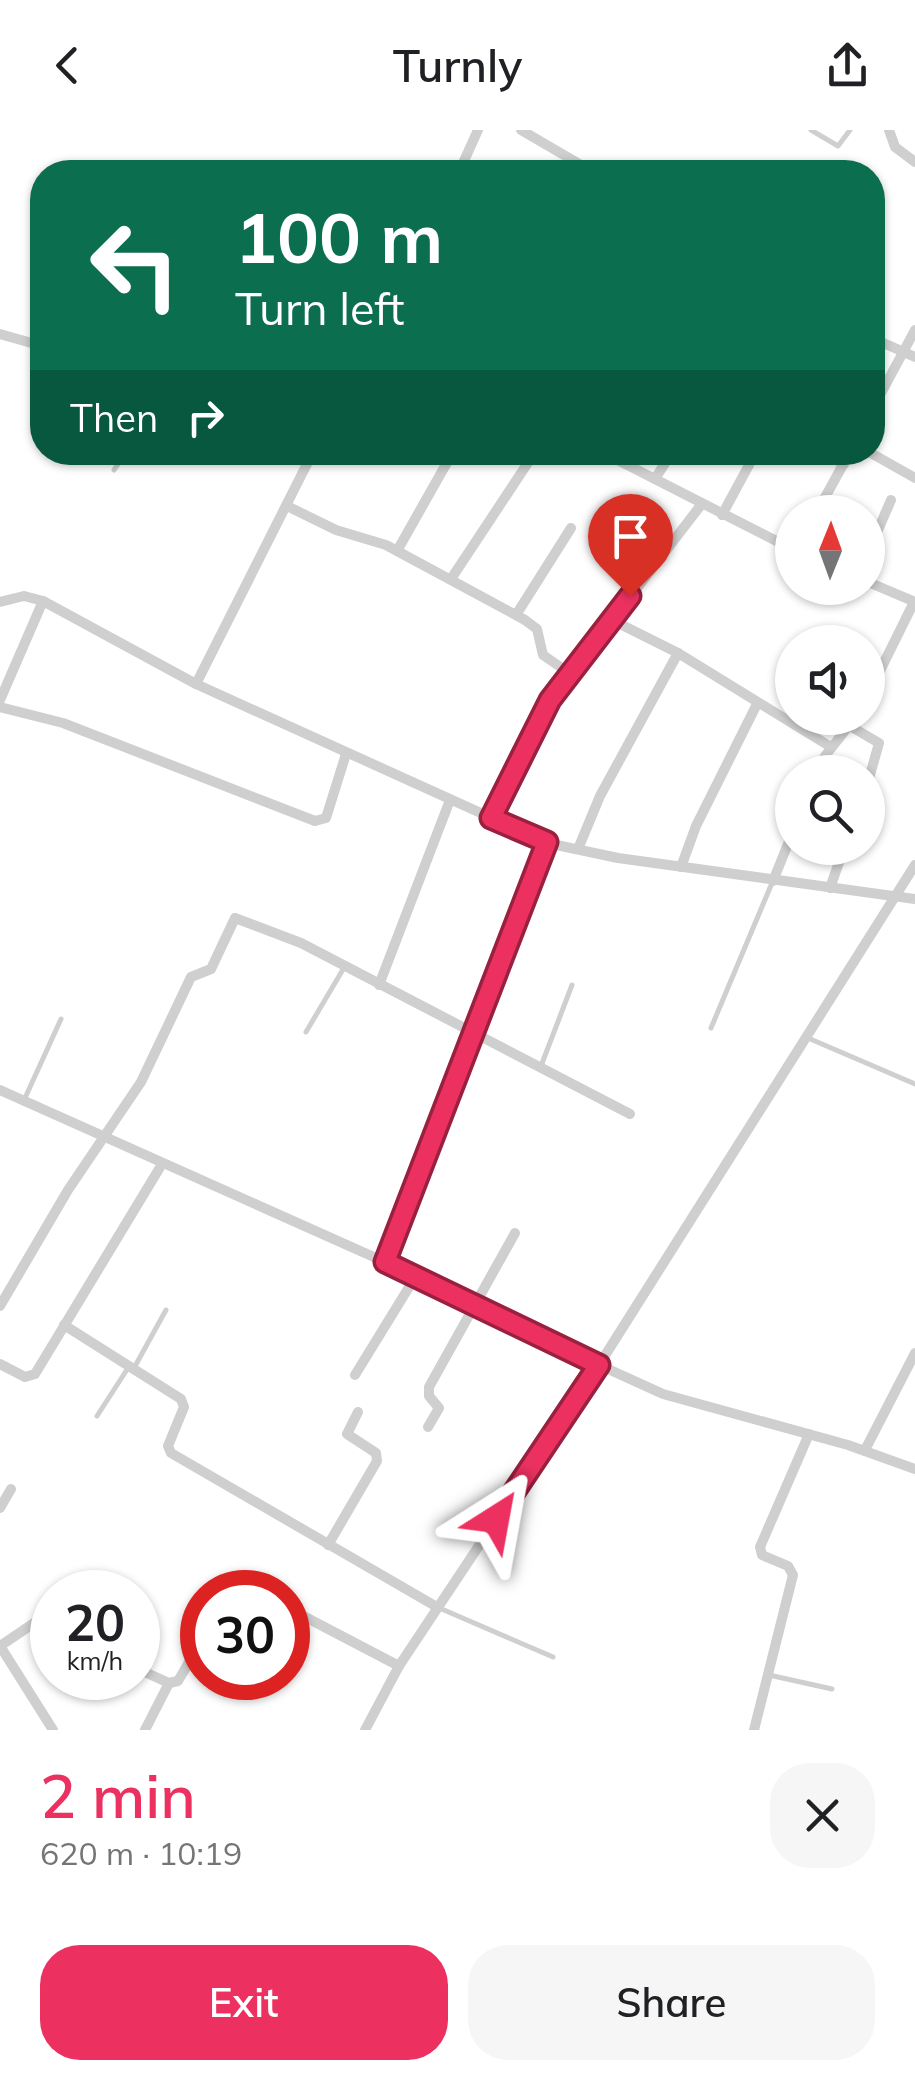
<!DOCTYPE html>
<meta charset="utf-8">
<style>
:root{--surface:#fff;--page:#f6f6f6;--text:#202124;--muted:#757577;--accent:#ec3160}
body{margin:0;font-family:Mulish,sans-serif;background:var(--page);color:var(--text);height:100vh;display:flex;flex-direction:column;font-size:38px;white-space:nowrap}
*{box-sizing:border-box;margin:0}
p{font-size:32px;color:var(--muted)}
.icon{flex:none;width:55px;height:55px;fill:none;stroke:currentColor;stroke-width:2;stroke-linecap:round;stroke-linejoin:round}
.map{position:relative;height:1600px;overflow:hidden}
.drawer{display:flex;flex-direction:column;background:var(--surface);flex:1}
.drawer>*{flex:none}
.top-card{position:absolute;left:30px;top:30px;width:855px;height:305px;border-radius:40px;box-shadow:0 2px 8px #0004;background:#0b6e4f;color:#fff;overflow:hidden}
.needle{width:65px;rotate:1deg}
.tools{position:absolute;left:775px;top:365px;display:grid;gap:20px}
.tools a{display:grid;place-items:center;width:110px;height:110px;border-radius:50%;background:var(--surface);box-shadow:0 2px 8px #0004;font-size:50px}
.speed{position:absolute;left:30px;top:1440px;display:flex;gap:20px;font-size:50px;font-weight:700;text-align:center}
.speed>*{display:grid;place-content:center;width:130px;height:130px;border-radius:50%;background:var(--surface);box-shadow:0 2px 8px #0004;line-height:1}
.speed small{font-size:25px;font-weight:400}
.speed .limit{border:15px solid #d22;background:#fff;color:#111}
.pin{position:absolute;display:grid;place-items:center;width:85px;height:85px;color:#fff;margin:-102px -42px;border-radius:50% 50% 50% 0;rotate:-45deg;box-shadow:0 0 10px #0007}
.pin .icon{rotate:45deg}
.me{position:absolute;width:110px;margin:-55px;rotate:34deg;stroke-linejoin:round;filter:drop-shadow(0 0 8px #0008)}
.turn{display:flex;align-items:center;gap:35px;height:210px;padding:0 40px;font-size:45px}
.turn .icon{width:130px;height:130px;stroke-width:2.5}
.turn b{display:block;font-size:70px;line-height:85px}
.then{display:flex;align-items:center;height:95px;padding:0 40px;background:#0003;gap:20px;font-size:38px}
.round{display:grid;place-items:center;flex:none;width:105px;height:105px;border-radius:40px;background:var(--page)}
.headline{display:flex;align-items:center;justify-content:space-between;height:170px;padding:0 40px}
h1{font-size:60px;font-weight:600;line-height:75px;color:var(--accent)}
.primary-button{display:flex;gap:20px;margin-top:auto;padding:20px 40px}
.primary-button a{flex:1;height:115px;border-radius:40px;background:var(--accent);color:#fff;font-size:40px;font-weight:600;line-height:115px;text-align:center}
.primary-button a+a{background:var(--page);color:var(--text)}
header{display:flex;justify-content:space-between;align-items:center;height:130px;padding:0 40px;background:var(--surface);font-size:45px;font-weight:600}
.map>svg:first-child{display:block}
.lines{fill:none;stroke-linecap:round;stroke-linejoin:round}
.service{stroke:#cfcfcf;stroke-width:5}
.minor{stroke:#cfcfcf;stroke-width:10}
.route-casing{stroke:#99203e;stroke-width:25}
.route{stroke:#ec3160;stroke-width:18}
</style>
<header><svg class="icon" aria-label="back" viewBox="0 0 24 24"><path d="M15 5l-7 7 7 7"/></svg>Turnly<svg class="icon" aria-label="share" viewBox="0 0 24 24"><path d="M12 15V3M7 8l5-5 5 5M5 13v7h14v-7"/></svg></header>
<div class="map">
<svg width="915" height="1600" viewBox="0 0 915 1600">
<rect width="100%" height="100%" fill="#fff"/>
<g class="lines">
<g class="service">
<path d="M 811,0 L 838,16 L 850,0"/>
<path d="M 114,340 L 126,322"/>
<path d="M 711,898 L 772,753"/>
<path d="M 306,902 L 345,836"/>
<path d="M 808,908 L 915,954"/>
<path d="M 541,936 L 572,855"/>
<path d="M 25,968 L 61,889"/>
<path d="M 134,1238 L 166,1180"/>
<path d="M 97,1286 L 128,1238"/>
<path d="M 437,1477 L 553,1527"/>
<path d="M 769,1545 L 832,1559"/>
</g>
<g class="minor">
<path d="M 521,0 L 593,42"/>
<path d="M 889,0 L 895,17 L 915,32"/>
<path d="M 459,42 L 478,0"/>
<path d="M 0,204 L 42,216"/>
<path d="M 872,208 L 915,227"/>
<path d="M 872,280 L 915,200"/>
<path d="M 602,322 L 792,419"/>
<path d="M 822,322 L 844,334"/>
<path d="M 869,322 L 915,348"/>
<path d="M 655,349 L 672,322"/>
<path d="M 287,376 L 336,400 L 386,415 L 525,490 L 537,499 L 543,525 L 569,543"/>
<path d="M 817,382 L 850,322"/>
<path d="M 722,385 L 756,322"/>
<path d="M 397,421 L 453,322"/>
<path d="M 868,423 L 891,370"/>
<path d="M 451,449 L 535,322"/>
<path d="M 868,452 L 915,472"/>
<path d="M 0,472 L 24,466 L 43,471 L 196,554 L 547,713 L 618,728 L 915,769"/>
<path d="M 516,485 L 571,398"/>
<path d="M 612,490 L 678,523 L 831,617"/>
<path d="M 196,554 L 313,322"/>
<path d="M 868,565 L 914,472"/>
<path d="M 0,570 L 43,471"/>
<path d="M 0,577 L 63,593 L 315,691 L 326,688 L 346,624"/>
<path d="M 850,596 L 879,613 L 868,652"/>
<path d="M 818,642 L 825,626 L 855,588"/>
<path d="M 491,688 L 550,571 L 701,375"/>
<path d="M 547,713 L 385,1132 L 476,1179 L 663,1264 L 848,1315 L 915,1339"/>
<path d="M 578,719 L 600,666 L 678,523"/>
<path d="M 681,737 L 696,696 L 757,574"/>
<path d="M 773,751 L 792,704"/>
<path d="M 830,758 L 844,718"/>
<path d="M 379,855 L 450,670"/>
<path d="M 0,960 L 385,1132"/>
<path d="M 0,1176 L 68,1060 L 141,952 L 191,847 L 211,839 L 235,788 L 301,813 L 630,984"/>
<path d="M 64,1195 L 181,1269 L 184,1277 L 168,1316 L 171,1323 L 437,1477"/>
<path d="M 0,1234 L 25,1247 L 35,1244 L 162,1034"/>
<path d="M 355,1245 L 414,1149"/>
<path d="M 428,1297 L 439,1278 L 429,1266 L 429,1257 L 515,1103"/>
<path d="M 865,1320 L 915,1223"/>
<path d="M 0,1378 L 11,1359"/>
<path d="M 328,1415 L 377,1331 L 376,1323 L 347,1304 L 358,1282"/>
<path d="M 231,1462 L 240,1454 L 258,1462"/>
<path d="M 288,1478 L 399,1536"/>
<path d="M 0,1516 L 53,1600"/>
<path d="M 0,1516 L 40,1489 L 52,1493"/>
<path d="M 138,1539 L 169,1553 L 178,1551 L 202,1510"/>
<path d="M 145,1600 L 169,1553"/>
<path d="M 365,1600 L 399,1536 L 599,1235 L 915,735"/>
<path d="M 754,1600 L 793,1445 L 788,1436 L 762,1425 L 760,1417 L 809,1304"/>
</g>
</g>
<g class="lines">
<g class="route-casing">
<path id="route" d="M 496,1389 L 599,1235 L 385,1132 L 547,712 L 491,688 L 550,570 L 630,466"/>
</g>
<use href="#route" class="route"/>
</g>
</svg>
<div class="tools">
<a><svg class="needle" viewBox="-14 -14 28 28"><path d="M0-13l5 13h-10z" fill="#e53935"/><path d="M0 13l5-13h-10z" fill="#757577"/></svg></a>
<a><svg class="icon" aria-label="sound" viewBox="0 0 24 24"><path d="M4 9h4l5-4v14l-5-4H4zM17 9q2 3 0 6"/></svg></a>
<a><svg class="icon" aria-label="search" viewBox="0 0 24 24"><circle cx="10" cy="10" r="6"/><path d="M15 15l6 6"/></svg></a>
</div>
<div class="speed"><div>20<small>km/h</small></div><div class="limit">30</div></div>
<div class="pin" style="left:630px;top:466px;background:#d93025"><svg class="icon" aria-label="arrive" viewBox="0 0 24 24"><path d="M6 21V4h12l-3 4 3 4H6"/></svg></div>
<svg class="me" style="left:496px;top:1389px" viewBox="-20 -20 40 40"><path d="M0-17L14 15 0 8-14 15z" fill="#ec3160" stroke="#fff" stroke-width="4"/></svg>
<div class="top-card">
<div class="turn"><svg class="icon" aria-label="left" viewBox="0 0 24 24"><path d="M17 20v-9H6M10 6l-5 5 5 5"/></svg><div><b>100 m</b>Turn left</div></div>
<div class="then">Then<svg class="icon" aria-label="right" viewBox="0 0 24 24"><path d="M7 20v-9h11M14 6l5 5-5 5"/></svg></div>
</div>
</div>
<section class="drawer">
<div class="headline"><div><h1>2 min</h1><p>620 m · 10:19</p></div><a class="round"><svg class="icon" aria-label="close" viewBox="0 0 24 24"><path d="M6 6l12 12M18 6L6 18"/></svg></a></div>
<div class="primary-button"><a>Exit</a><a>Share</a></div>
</section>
